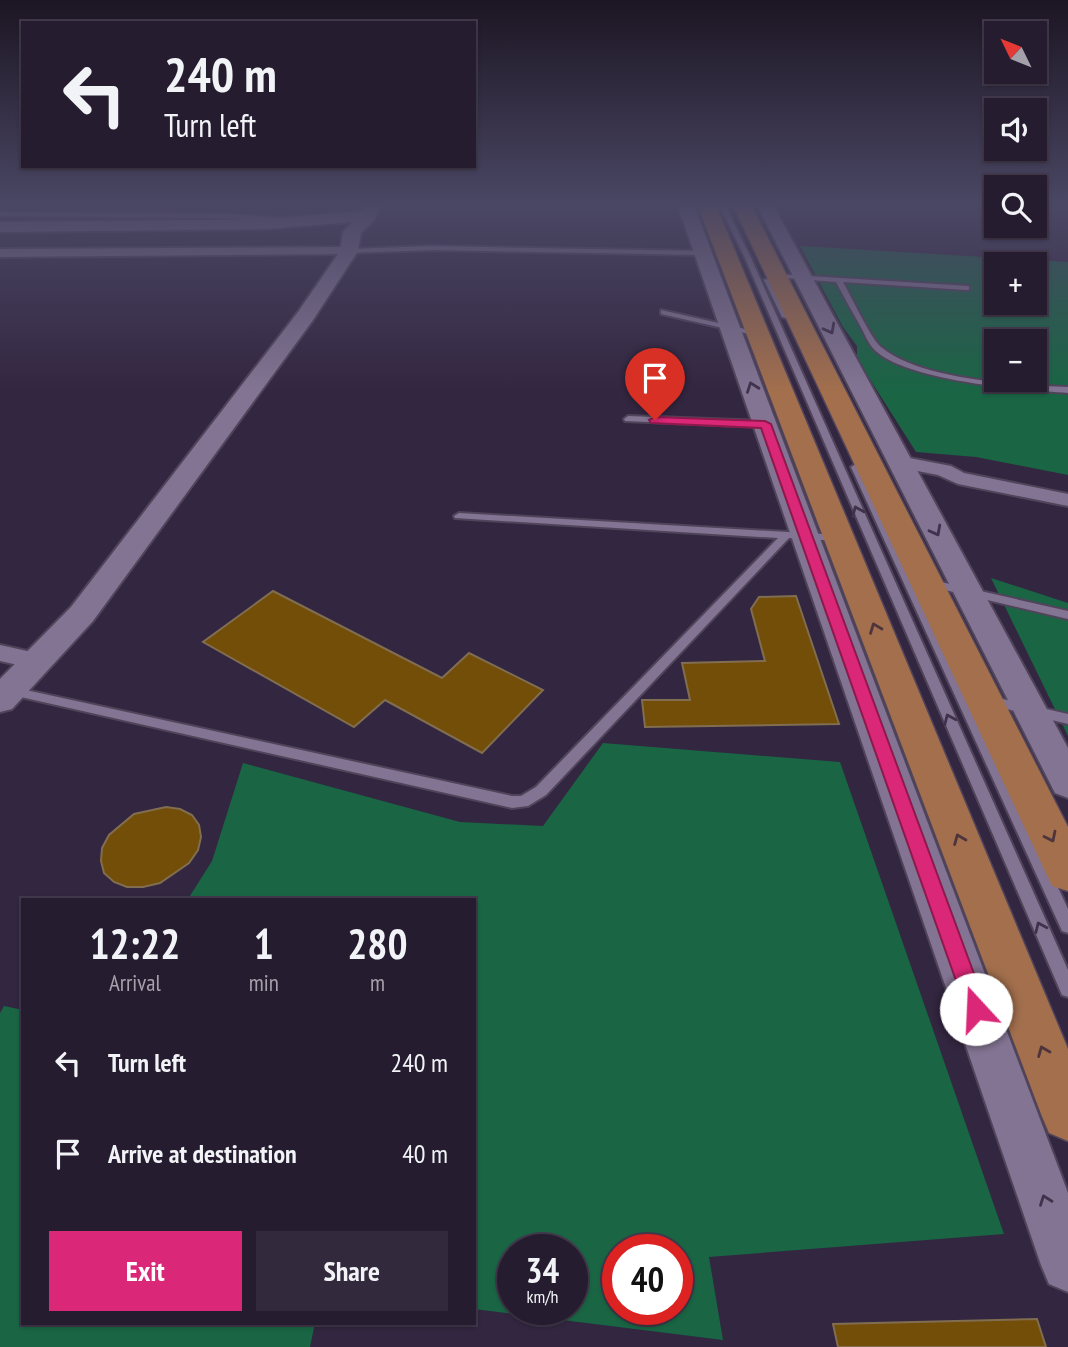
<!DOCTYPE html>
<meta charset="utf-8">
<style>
:root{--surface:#261c30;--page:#32293c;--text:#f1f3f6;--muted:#a4a1ab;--line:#423a4c;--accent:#db2777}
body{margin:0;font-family:"PT Sans Narrow",sans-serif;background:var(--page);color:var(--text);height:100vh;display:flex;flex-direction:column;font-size:26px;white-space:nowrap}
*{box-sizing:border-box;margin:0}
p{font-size:23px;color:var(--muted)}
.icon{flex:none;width:38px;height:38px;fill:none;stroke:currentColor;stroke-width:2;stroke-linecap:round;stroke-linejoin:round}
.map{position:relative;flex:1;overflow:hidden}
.sheet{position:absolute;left:21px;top:898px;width:455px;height:427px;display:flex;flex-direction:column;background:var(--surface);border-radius:0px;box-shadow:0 2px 5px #0004,0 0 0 2px var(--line)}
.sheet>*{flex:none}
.banner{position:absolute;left:21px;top:21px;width:455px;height:147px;border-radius:0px;box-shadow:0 2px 5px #0004,0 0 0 2px var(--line);background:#261c30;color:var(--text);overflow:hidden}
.needle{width:46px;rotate:313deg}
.tools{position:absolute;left:984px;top:21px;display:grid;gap:14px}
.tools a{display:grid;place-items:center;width:63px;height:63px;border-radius:0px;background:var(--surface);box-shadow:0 2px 5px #0004,0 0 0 2px var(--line);font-size:35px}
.speed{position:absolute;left:497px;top:1234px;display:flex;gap:14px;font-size:35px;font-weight:700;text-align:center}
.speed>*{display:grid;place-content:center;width:91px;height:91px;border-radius:50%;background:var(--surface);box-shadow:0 2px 5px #0004,0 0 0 2px var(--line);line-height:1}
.speed small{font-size:18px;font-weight:400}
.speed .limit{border:10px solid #d22;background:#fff;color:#111}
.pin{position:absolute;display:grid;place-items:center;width:60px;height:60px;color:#fff;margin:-72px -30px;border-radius:50% 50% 50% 0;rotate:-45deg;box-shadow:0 0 7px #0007}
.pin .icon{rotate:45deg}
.me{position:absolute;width:77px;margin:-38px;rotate:340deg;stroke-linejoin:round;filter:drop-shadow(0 0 5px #0008)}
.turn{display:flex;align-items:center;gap:24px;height:147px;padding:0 28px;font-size:32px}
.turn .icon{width:91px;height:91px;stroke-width:2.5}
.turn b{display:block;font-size:49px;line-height:60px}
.eta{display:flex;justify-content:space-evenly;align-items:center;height:119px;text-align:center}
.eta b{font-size:42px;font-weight:600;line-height:49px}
.cta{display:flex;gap:14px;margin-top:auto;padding:14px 28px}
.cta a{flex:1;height:80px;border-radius:0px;background:var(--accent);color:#fff;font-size:28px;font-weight:600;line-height:80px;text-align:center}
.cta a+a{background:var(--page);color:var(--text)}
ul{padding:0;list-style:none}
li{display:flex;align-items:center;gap:21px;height:91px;padding:0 28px}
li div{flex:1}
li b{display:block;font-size:26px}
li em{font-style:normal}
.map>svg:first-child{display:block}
.forest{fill:#196544;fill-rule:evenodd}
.building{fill:#724e08;stroke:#816d50;stroke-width:2}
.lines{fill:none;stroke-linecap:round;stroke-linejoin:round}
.lane-casing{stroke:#50445a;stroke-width:4}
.street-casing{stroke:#50445a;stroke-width:4}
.secondary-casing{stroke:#50445a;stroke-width:4}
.primary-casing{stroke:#50445a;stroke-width:3}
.lane{fill:#837493;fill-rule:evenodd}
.street{fill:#837493;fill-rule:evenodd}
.secondary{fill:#837493;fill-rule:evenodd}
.primary{fill:#a36f4d;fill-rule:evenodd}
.oneway{stroke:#40324c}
.oneway2{stroke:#4e353c}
.route{fill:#db2777;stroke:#8e194d;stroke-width:2}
</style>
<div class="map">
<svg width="1068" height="1347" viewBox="0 0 1068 1347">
<rect width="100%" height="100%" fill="#332640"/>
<g class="forest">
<path d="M 800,246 L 1068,262 L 1068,475 L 976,457 L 916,452 L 857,359 L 857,346 L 843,327 ZM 996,264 L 1034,264 L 1034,303 L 996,303 ZM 996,341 L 1034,341 L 1034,380 L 996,380 Z"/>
<path d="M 991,578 L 1068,603 L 1068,736 Z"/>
<path d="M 603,743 L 840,762 L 1004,1234 L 709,1257 L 723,1340 L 474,1309 L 474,900 L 188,899 L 212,861 L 243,763 L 460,822 L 543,826 ZM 513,1250 L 572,1250 L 572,1309 L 513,1309 ZM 618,1250 L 677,1250 L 677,1309 L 618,1309 Z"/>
<path d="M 4,1006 L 23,1010 L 23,1323 L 315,1323 L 310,1347 L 0,1347 L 0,1013 Z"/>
</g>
<g class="building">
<path d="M 273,591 L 442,678 L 469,653 L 543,690 L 482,753 L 385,700 L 354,727 L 203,642 Z"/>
<path d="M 796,596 L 839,724 L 645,727 L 642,700 L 690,700 L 682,663 L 765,661 L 751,609 L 759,597 Z"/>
<path d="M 166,807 L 180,809 L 192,815 L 199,825 L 201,837 L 198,850 L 189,863 L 160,883 L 143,887 L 127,887 L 114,882 L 104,873 L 101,861 L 102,848 L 109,835 L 134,814 Z"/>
<path d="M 1037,1319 L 1046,1347 L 838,1347 L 833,1324 Z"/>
</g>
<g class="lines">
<g class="lane-casing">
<g id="lane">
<path d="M 718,203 L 724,203 L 751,258 L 1068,970 L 1068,997 L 1062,995 L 745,258 Z"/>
<path d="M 0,212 L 227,214 L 286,218 L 289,220 L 286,222 L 227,218 L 0,216 Z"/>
<path d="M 433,246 L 703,251 L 706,253 L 703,255 L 433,250 L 349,253 L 346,251 L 349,249 Z"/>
<path d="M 776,274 L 969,286 L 969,290 L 966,290 L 843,282 C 851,296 871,339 881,347 C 920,380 1018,385 1068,387 L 1068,393 C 1025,390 900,381 872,347 C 868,342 865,335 862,329 C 853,313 844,297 836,282 L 774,277 L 773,276 Z"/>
<path d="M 766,279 L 772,280 L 790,317 L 789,319 L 782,317 L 764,280 Z"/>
<path d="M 661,310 L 758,332 L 762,334 L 758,336 L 661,314 Z"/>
<path d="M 628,416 L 765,421 L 769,424 L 765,427 L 625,421 L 624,419 Z"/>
<path d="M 856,464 L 861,467 L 1068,909 L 1068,933 L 1062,931 L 851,467 Z"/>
<path d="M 459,513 L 839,535 L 844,538 L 839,541 L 789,538 L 546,795 L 528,806 L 512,808 L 12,695 L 6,691 L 12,687 L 512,796 L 521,796 L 536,787 L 778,538 L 455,518 L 454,516 Z"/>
<path d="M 932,580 L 1068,611 L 1068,619 L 928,586 L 926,584 Z"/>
<path d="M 990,696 L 1068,714 L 1068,724 L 986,704 L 984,701 L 986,698 Z"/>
</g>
</g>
<g class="street-casing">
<g id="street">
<path d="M 349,247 L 354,248 L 354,254 L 0,257 L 0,249 Z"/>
<path d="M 899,456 L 951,466 L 964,473 L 1068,494 L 1068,506 L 958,484 L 938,475 L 892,466 L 890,462 Z"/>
<path d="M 0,645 L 45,655 L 48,661 L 45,667 L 36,669 L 0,661 Z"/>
</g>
</g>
<g class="secondary-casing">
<g id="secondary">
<path d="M 366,203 L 382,203 L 374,220 L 361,233 L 358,251 L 313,320 L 93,621 L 12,709 L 0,712 L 0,679 L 71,607 L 298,312 L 340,251 L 343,232 L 352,222 L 268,229 L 0,232 L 0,222 L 268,219 L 362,211 Z"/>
<path d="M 677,203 L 693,203 L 1068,1193 L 1068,1292 L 1049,1284 L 1041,1265 Z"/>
<path d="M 756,203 L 772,203 L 1068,748 L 1068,798 L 1055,793 Z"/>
</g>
</g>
<g class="primary-casing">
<g id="primary">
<path d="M 697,203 L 715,203 L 1068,1049 L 1068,1141 L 1049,1133 L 1041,1114 Z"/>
<path d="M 732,203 L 750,203 L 1068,827 L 1068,891 L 1052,886 Z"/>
</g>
</g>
<use href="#lane" class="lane"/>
<use href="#street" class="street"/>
<use href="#secondary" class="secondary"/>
<use href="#primary" class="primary"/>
</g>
<defs><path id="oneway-chevron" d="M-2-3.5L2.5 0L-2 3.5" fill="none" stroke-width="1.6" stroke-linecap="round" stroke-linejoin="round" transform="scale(1.75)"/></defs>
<g class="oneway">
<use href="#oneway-chevron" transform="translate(830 329) rotate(62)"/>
<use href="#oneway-chevron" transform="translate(752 387) rotate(-110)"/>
<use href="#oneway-chevron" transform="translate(857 511) rotate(-113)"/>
<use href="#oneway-chevron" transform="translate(936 531) rotate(62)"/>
<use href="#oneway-chevron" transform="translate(949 719) rotate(-114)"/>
<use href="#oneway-chevron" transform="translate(1040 927) rotate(-114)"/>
<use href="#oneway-chevron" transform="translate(1045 1200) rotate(-110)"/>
</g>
<g class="oneway2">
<use href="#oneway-chevron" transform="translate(875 628) rotate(-111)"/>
<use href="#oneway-chevron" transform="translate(1051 837) rotate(64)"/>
<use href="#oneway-chevron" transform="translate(959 839) rotate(-112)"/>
<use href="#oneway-chevron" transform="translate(1043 1051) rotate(-112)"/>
</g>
<linearGradient id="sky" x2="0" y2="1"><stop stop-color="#1c1523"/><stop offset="0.52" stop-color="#4a4764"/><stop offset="1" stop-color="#4a4764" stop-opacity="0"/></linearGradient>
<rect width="1068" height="392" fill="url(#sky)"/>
<path class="route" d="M 655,417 L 765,421 L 771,424 L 987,1009 L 984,1016 L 976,1019 L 969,1016 L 966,1009 L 761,428 L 651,423 L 649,420 Z"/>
</svg>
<div class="tools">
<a><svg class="needle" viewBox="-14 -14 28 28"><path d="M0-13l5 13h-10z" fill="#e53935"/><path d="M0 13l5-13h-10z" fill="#a4a1ab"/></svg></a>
<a><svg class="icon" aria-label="sound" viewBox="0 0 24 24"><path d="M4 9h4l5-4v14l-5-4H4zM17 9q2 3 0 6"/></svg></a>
<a><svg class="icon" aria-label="search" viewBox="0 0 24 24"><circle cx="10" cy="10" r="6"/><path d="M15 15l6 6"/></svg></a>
<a>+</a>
<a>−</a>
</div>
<div class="speed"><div>34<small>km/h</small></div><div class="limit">40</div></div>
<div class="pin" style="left:655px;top:420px;background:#d93025"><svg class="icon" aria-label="arrive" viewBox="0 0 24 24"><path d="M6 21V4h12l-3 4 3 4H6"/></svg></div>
<svg class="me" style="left:976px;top:1009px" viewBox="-20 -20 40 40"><circle r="19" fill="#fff"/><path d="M0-13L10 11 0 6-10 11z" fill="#db2777"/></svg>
<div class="banner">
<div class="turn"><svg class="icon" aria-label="left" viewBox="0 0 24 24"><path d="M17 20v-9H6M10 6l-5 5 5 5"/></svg><div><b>240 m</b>Turn left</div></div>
</div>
<section class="sheet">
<div class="eta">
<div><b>12:22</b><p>Arrival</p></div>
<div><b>1</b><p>min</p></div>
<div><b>280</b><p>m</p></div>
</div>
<ul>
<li><svg class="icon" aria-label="left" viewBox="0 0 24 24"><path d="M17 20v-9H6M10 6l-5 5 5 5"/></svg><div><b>Turn left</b></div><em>240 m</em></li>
<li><svg class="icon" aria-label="arrive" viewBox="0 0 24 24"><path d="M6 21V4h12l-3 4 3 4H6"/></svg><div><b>Arrive at destination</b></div><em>40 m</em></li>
</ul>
<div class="cta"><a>Exit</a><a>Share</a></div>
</section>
</div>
